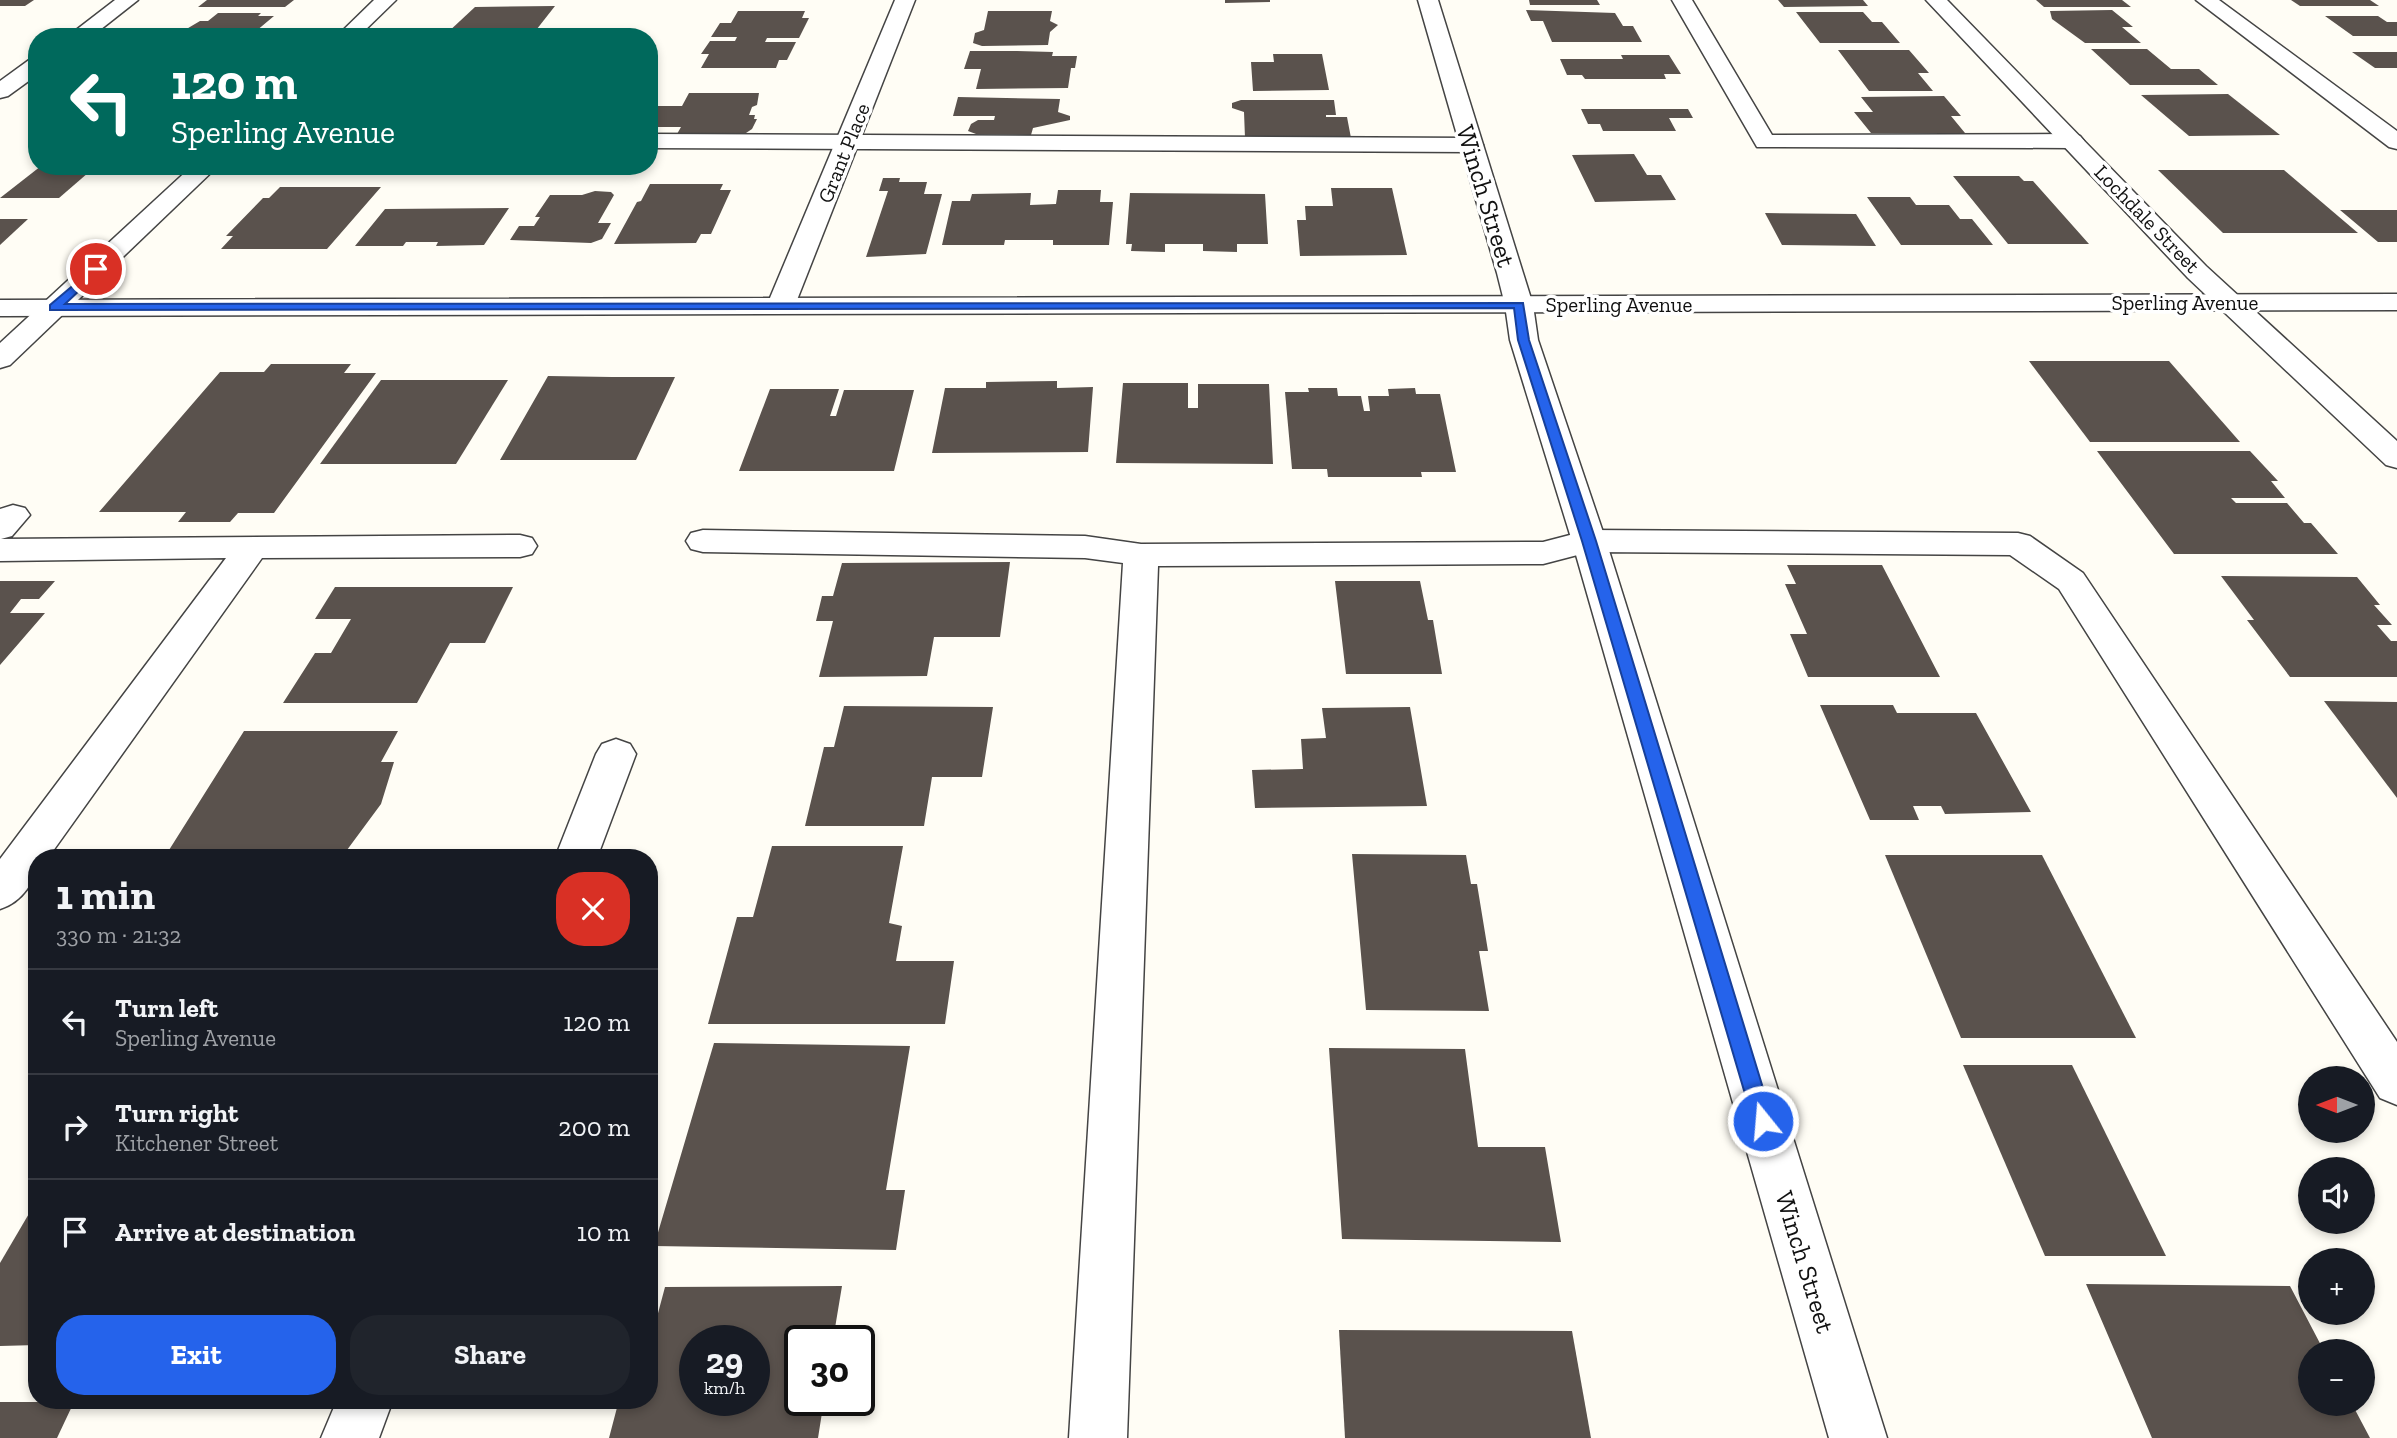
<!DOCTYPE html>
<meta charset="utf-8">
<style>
:root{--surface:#171b24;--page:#20242c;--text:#f1f3f6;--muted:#9ea1a6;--line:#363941;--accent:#2563eb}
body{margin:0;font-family:"Zilla Slab",serif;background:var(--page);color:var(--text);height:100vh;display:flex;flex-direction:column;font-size:26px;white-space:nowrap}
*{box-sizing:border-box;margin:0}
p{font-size:23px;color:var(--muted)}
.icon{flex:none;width:38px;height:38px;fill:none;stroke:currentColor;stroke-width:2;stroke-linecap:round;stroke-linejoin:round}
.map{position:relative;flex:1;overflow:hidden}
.panel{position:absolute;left:28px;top:849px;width:630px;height:560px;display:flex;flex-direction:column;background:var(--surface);border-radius:28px;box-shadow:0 4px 10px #0003}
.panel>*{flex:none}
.banner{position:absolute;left:28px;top:28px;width:630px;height:147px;border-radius:28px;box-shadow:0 4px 10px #0003;background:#00695c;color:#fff;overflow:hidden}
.needle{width:46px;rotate:270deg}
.fabs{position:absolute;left:2298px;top:1066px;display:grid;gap:14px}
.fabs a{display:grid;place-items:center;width:77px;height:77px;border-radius:50%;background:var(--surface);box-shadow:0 4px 10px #0003;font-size:35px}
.speed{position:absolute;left:679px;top:1325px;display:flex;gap:14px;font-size:35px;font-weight:700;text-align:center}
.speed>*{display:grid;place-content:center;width:91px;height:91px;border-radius:50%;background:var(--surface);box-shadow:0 4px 10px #0003;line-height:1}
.speed small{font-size:18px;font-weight:400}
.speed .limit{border:4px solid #111;border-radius:10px;background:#fff;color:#111}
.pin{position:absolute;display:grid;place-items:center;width:60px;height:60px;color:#fff;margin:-30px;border:4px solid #fff;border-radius:50%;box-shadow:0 2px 7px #0007}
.me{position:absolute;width:77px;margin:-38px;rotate:343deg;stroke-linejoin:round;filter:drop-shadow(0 0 5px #0008)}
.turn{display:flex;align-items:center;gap:24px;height:147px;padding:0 28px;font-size:32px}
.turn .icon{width:91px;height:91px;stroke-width:2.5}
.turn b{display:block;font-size:49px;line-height:60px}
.round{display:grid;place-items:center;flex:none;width:74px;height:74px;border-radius:28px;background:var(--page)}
.overview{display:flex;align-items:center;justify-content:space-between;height:119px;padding:0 28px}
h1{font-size:42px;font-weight:700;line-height:52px}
.button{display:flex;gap:14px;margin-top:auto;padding:14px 28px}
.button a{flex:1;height:80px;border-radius:28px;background:var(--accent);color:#fff;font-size:28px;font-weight:700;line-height:80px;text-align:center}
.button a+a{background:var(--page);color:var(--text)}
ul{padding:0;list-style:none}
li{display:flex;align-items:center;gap:21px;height:105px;padding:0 28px;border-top:2px solid var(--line)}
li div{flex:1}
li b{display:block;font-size:26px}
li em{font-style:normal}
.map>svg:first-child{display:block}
.building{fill:#5a524d;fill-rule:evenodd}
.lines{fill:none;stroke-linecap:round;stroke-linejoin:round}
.service-casing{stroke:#444;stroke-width:3}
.minor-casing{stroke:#444;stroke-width:3}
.tertiary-casing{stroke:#444;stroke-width:3}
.service{fill:#fff;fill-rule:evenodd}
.minor{fill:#fff;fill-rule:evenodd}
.tertiary{fill:#fff;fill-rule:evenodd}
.route{fill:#2563eb;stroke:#184099;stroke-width:2}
.labels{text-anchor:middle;stroke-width:7;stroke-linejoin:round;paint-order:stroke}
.far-street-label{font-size:21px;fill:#111;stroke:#fff}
.street-label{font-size:26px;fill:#111;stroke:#fff}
</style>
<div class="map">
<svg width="2397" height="1438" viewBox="0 0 2397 1438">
<rect width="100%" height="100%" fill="#fffdf5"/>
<g class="building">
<path d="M 0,0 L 34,0 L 25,6 L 0,6 Z"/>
<path d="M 207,0 L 294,0 L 285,7 L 198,7 Z"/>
<path d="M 1225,0 L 1270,0 L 1270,2 L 1225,3 Z"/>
<path d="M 1529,0 L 1597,0 L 1600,5 L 1530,5 Z"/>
<path d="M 1778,0 L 1863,0 L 1868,6 L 1784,7 Z"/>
<path d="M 2036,0 L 2122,0 L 2131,7 L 2044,7 Z"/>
<path d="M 2291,0 L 2370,0 L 2379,6 L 2300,6 Z"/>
<path d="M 555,6 L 533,34 L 446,34 L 475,7 Z"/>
<path d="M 1526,10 L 1615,13 L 1623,26 L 1633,26 L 1642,42 L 1552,42 L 1543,21 L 1531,21 Z"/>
<path d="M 2112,10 L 2133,27 L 2122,27 L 2141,43 L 2085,43 L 2052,19 L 2050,11 Z"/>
<path d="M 738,11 L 805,11 L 802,18 L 809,18 L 799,38 L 767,38 L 765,42 L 796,42 L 787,60 L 779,60 L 776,68 L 701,68 L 709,54 L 701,54 L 710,41 L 735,41 L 737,37 L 711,37 L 720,23 L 731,23 Z"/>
<path d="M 988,11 L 1052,11 L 1050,21 L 1058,25 L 1050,32 L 1048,45 L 982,46 L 973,43 L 975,33 L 984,30 Z"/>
<path d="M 1796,12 L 1863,12 L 1872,22 L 1882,22 L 1900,43 L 1820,43 Z"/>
<path d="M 218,13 L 261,13 L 258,16 L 274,16 L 249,37 L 173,37 L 200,21 L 208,21 Z"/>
<path d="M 2325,16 L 2378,16 L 2387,22 L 2397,22 L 2397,36 L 2353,36 Z"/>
<path d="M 2091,49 L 2147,49 L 2171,69 L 2199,69 L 2218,85 L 2130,85 Z"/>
<path d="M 1838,50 L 1909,50 L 1929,73 L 1918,73 L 1933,91 L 1869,91 Z"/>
<path d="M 970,51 L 1017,51 L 1053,52 L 1052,56 L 1077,56 L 1075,68 L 1071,68 L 1068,88 L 976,89 L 981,69 L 964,69 Z"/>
<path d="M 2352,52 L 2397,52 L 2397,68 L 2375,68 Z"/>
<path d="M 1273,54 L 1322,54 L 1329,90 L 1253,91 L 1251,62 L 1274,62 Z"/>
<path d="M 1621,55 L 1669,55 L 1681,74 L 1664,74 L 1666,79 L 1585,79 L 1582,75 L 1567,75 L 1560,59 L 1623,59 Z"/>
<path d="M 689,93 L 759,93 L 757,105 L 752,107 L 749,115 L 755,115 L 754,119 L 757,119 L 752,129 L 746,133 L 677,134 L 681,127 L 649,127 L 649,118 L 657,106 L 682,106 Z"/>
<path d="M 2228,94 L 2280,135 L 2189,136 L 2141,95 Z"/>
<path d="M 1944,96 L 1961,116 L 1951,116 L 1965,133 L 1871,133 L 1854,112 L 1873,112 L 1861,97 Z"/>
<path d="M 958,97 L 1060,99 L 1058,112 L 1070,116 L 1070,120 L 1033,128 L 1031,135 L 976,134 L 968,131 L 971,124 L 978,120 L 994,120 L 995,116 L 953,116 Z"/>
<path d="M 1241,100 L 1334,100 L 1336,115 L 1326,115 L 1326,117 L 1347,117 L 1351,138 L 1245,138 L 1244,112 L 1232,108 L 1232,103 Z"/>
<path d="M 1581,109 L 1688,109 L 1693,118 L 1669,118 L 1676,131 L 1603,131 L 1600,124 L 1588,124 Z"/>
<path d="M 1634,154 L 1647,175 L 1661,175 L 1676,200 L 1595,202 L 1572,155 Z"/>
<path d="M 41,166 L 96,166 L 59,198 L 0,198 Z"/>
<path d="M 2158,170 L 2284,170 L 2358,233 L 2223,233 Z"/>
<path d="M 1953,176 L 2019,176 L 2024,181 L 2033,181 L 2089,244 L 2008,244 Z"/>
<path d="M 883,178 L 900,178 L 899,182 L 927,182 L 924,194 L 942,194 L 926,254 L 866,257 L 888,191 L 879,191 Z"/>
<path d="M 650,184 L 723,184 L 720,190 L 731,190 L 711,234 L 701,234 L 696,243 L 614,244 L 637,202 L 641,201 Z"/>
<path d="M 280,187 L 381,187 L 327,249 L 221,249 L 233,236 L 226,236 L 263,198 L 269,198 Z"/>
<path d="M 1331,188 L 1392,188 L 1407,255 L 1300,256 L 1297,220 L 1306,220 L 1305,206 L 1333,206 Z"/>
<path d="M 1058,190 L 1101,190 L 1100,202 L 1113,202 L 1109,245 L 1053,245 L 1053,240 L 1005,240 L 1004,245 L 942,245 L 952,201 L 970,201 L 972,194 L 1031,193 L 1030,205 L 1056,204 Z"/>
<path d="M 595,191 L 611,192 L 614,195 L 598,223 L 611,223 L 602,239 L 591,243 L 510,240 L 519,226 L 534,226 L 540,217 L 535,217 L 550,195 L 582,195 Z"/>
<path d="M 1130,193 L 1265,194 L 1268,244 L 1237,244 L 1237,252 L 1203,251 L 1203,244 L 1165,244 L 1165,252 L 1131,251 L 1132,244 L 1126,244 Z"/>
<path d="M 1867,197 L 1910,197 L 1916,205 L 1949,205 L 1960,219 L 1972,219 L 1993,245 L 1901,245 Z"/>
<path d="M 509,208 L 484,245 L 436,246 L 438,242 L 406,242 L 403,246 L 355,246 L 385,209 Z"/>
<path d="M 2340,210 L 2397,210 L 2397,242 L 2378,242 Z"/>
<path d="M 1765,213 L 1856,214 L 1876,246 L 1782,245 Z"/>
<path d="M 0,219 L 28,219 L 0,245 Z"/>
<path d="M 2029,361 L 2169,361 L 2240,442 L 2090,442 Z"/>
<path d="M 271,364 L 351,364 L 344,373 L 376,373 L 274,513 L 238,513 L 230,522 L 178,522 L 186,512 L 99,512 L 220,372 L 264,372 Z"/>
<path d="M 548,376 L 612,377 L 675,377 L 636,460 L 500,460 Z"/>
<path d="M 381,380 L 508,380 L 456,464 L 320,464 Z"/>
<path d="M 1057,381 L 1057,388 L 1093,387 L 1088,452 L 932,453 L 945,388 L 986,388 L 986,382 Z"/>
<path d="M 1123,383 L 1188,383 L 1188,408 L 1198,408 L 1198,384 L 1269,384 L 1273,464 L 1116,463 Z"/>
<path d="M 1308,388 L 1337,388 L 1338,396 L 1361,396 L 1364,411 L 1370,411 L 1368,396 L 1389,396 L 1388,389 L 1415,388 L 1416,394 L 1440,394 L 1456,472 L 1421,472 L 1422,477 L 1328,477 L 1327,469 L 1292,469 L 1285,392 L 1309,392 Z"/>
<path d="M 770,389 L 839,389 L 830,416 L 836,416 L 844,390 L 914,390 L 894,471 L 739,471 Z"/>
<path d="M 2097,451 L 2250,451 L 2278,481 L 2271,481 L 2285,498 L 2231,498 L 2236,503 L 2287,503 L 2304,523 L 2311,523 L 2338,554 L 2174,554 Z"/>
<path d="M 1010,562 L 1000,637 L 934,637 L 927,676 L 819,677 L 833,621 L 816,621 L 822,596 L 833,596 L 842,563 Z"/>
<path d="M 1787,565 L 1882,565 L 1940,677 L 1808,677 L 1790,634 L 1807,634 L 1785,584 L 1796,584 Z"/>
<path d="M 2221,576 L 2357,577 L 2380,605 L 2374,605 L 2392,625 L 2377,625 L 2391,641 L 2397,641 L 2397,677 L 2290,677 L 2247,620 L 2254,620 Z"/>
<path d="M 0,581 L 55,581 L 39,599 L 21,599 L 10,613 L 45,613 L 0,665 Z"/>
<path d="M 1335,581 L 1420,581 L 1428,620 L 1433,620 L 1442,674 L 1346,674 Z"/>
<path d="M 335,587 L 513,587 L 485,643 L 450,643 L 417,703 L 283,703 L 315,653 L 331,653 L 351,619 L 315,619 Z"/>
<path d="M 2324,701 L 2397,702 L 2397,798 Z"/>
<path d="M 1820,705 L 1893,705 L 1897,713 L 1976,713 L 2031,812 L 1945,814 L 1941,806 L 1913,806 L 1919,820 L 1870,820 Z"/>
<path d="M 844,706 L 993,707 L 982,777 L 932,777 L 924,826 L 805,826 L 824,747 L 834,747 Z"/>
<path d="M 1410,707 L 1427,806 L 1255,808 L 1252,770 L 1303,769 L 1301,739 L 1326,738 L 1322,708 Z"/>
<path d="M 244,731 L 398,731 L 381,762 L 394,762 L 381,804 L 347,850 L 334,850 L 329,858 L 164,858 Z"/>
<path d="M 772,846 L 903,846 L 889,923 L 902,926 L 896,961 L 954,961 L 945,1024 L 708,1024 L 737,917 L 753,917 Z"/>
<path d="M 1352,854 L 1466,855 L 1471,884 L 1477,884 L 1488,951 L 1479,951 L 1489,1011 L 1366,1010 Z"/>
<path d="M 1885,855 L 2042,855 L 2136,1038 L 1961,1038 Z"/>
<path d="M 714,1043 L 910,1046 L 886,1190 L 905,1190 L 896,1250 L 654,1246 Z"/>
<path d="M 1329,1048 L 1465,1049 L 1478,1147 L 1545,1147 L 1561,1242 L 1342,1239 Z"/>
<path d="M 1963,1065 L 2072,1065 L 2166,1256 L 2045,1256 Z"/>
<path d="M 37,1200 L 37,1345 L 0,1346 L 0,1263 Z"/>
<path d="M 2086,1284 L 2290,1286 L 2324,1351 L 2310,1351 L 2310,1404 L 2352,1404 L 2370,1438 L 2152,1438 Z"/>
<path d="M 842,1286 L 833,1340 L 800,1340 L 800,1400 L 824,1400 L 818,1438 L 609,1438 L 619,1400 L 649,1400 L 649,1347 L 665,1287 ZM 695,1340 L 754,1340 L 754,1400 L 695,1400 Z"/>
<path d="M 1339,1330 L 1572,1331 L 1591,1438 L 1345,1438 Z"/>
<path d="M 0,1402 L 74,1402 L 57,1438 L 0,1438 Z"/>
</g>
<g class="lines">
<g class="service-casing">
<g id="service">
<path d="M 115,0 L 138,0 L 91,37 L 67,37 Z"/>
<path d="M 1672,0 L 1692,0 L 1772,135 L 2072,134 L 2080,136 L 2084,141 L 2080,146 L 2072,148 L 1757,147 Z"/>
<path d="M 2196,0 L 2219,0 L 2397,131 L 2397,149 L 2389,147 Z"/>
<path d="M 37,59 L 37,75 L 8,96 L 0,98 L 0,81 L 29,60 Z"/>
<path d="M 649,134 L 1471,138 L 1479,140 L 1483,145 L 1479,150 L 1471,152 L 649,148 Z"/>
<path d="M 13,505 L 25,508 L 30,515 L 12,536 L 1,539 L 520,535 L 532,538 L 537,546 L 532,554 L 520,557 L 262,558 L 48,858 L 37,858 C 37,881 22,902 0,909 L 0,859 L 226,558 L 0,561 L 0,509 Z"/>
<path d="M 703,530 L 1085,536 L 1141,544 L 1543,542 L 1589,530 L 2018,533 L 2030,536 L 2083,573 L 2397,1042 L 2397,1105 L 2380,1098 L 2059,589 L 2010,555 L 1589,552 L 1543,564 L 1158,566 L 1127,1438 L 1069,1438 L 1123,563 L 1085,558 L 703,552 L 691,549 L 686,541 L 691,533 Z"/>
</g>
</g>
<g class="minor-casing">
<g id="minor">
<path d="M 374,0 L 396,0 L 358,37 L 336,37 Z"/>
<path d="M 895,0 L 915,0 L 795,305 L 791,311 L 781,313 L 771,311 L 767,305 Z"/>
<path d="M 1418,0 L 1438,0 L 1523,273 L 1533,305 L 1538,340 L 1606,541 L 1887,1438 L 1829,1438 L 1572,541 L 1510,340 L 1505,305 L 1497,273 Z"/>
<path d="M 1926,0 L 1947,0 L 2206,266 L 2397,441 L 2397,468 L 2386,465 L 2188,278 Z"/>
<path d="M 192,166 L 218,166 L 10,365 L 0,368 L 0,343 Z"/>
<path d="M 616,739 L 630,744 L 636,754 L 597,858 L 555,858 L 596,754 L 602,744 Z"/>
<path d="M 337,1400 L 393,1400 L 379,1438 L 321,1438 Z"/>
</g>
</g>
<g class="tertiary-casing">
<path id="tertiary" d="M 2397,294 L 2397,310 L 0,316 L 0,300 Z"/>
</g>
<use href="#service" class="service"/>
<use href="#minor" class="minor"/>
<use href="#tertiary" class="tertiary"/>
</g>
<path class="route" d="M 96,266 L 100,267 L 100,271 L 65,304 L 1523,303 L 1529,340 L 1596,541 L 1773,1121 L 1770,1128 L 1763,1131 L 1756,1128 L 1753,1121 L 1582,541 L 1518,340 L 1514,308 L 50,310 L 50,305 Z"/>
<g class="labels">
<g class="far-street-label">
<text transform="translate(844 153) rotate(-68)" y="7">Grant Place</text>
<text transform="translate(2147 219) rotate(46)" y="7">Lochdale Street</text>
<text x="2185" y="310">Sperling Avenue</text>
<text x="1619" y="312">Sperling Avenue</text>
</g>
<g class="street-label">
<text transform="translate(1486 196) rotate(73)" y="9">Winch Street</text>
<text transform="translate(1805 1262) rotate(73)" y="9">Winch Street</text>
</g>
</g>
</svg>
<div class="fabs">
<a><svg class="needle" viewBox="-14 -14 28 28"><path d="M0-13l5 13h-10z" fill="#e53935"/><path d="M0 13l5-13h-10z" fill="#9ea1a6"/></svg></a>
<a><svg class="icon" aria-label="sound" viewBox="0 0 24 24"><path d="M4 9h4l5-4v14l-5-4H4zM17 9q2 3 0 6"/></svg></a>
<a>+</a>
<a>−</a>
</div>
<div class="speed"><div>29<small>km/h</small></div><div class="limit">30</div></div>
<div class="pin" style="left:96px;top:269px;background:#d93025"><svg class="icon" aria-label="arrive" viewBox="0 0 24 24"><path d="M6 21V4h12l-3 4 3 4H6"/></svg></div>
<svg class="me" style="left:1763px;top:1121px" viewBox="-20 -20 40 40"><circle r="17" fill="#2563eb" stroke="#fff" stroke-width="3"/><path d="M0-11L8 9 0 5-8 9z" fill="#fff"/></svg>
<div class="banner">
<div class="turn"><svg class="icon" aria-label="left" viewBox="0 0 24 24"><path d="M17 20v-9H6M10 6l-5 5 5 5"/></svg><div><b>120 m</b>Sperling Avenue</div></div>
</div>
<section class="panel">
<div class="overview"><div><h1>1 min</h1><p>330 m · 21:32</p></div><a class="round" style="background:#d93025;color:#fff"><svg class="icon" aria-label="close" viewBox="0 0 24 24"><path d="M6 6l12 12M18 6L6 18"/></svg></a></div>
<ul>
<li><svg class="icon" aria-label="left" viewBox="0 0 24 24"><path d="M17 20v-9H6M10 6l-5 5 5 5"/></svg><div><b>Turn left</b><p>Sperling Avenue</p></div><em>120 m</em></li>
<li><svg class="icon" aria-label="right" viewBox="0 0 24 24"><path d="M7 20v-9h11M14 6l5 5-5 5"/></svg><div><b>Turn right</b><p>Kitchener Street</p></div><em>200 m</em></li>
<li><svg class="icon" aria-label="arrive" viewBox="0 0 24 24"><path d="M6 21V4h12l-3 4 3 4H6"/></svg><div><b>Arrive at destination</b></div><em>10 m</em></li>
</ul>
<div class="button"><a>Exit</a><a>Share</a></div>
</section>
</div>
